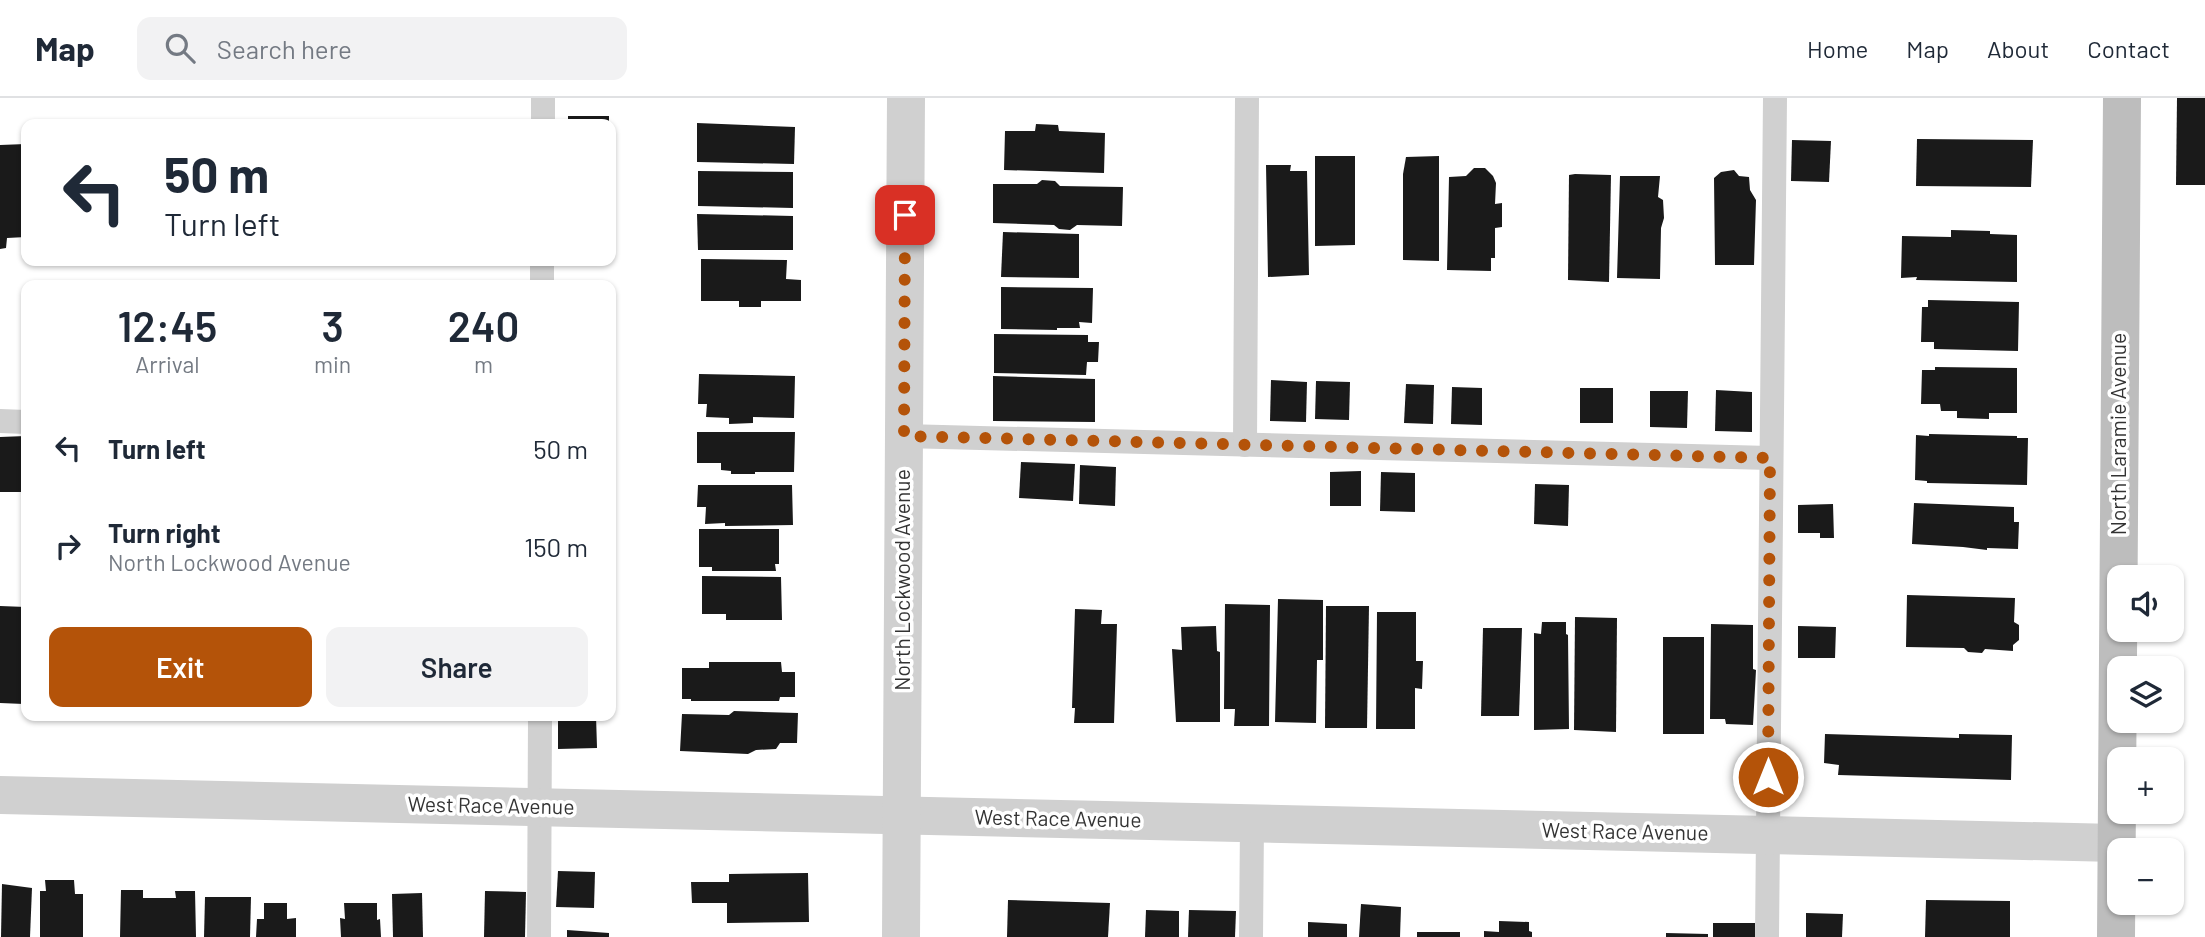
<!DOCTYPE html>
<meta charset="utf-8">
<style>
:root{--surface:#fff;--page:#f2f2f3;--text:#1f2937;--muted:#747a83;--line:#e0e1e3;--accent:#b45309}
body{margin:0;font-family:Barlow,sans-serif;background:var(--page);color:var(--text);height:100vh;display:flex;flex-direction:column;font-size:26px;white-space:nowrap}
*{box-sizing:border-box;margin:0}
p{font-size:23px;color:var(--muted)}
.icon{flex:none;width:38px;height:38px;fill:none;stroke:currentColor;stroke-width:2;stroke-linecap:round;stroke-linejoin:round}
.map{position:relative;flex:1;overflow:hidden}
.sheet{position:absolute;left:21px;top:182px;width:595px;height:441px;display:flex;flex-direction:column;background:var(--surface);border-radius:14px;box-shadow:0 2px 5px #0004}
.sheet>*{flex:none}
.guide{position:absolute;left:21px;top:21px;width:595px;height:147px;border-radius:14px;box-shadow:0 2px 5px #0004;background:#fff;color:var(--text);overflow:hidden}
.fabs{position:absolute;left:2107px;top:467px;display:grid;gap:14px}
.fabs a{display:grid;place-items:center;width:77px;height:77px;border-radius:14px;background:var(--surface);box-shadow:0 2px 5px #0004;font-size:35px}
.pin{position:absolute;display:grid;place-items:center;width:60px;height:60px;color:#fff;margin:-30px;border-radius:14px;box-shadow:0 4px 10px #0006}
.me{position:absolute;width:77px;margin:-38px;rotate:0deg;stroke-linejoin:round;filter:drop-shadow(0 0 5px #0008)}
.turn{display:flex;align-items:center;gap:24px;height:147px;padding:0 28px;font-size:32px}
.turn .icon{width:91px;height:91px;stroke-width:2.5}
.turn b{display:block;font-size:49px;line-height:60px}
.eta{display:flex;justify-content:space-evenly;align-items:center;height:119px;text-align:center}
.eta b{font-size:42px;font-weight:600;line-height:49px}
.primary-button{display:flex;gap:14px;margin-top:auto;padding:14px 28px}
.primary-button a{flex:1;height:80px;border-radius:14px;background:var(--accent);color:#fff;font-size:28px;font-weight:600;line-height:80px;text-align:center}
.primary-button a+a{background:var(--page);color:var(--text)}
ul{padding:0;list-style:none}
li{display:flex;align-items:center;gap:21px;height:98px;padding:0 28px}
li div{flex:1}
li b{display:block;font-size:26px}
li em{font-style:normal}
header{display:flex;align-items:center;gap:42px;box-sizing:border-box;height:98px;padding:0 35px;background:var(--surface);border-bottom:2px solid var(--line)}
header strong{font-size:33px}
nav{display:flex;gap:38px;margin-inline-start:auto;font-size:24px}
.search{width:490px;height:63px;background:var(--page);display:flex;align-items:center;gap:18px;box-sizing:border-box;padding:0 24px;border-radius:14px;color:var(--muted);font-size:26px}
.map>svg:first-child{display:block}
.building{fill:#1a1a1a}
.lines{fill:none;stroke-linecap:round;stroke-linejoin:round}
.lane{stroke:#d0d0d0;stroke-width:24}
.street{stroke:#d0d0d0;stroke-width:38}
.secondary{stroke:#bdbdbd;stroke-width:38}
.route{stroke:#b45309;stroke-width:12;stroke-dasharray:0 21.6}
.labels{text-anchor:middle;stroke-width:7;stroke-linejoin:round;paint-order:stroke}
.street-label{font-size:21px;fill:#333;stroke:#fff}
</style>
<header>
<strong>Map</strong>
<div class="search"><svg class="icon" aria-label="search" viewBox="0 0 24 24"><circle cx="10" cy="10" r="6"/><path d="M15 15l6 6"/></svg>Search here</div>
<nav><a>Home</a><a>Map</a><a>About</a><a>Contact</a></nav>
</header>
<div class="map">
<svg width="2205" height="839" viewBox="0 0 2205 839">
<rect width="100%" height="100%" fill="#fff"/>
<g class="building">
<path d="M 2177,0 L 2205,0 L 2205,87 L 2176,87 Z"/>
<rect x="568" y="18" width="41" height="8"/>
<path d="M 697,25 L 795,29 L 794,66 L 697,64 Z"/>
<path d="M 1036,26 L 1058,27 L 1059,33 L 1105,35 L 1104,75 L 1004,72 L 1005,33 L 1035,33 Z"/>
<path d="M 1917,41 L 2033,42 L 2031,89 L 1916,88 Z"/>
<path d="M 1792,42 L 1831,43 L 1829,84 L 1791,83 Z"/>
<path d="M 26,46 L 26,139 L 7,140 L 6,150 L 0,151 L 0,47 Z"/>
<path d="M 1315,58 L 1355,58 L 1355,147 L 1315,148 Z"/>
<path d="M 1439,58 L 1439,163 L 1403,162 L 1403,76 L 1406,59 Z"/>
<path d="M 1266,67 L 1291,67 L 1290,73 L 1307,73 L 1309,177 L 1268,179 Z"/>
<path d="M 1474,70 L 1485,70 L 1493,78 L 1496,85 L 1495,106 L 1502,105 L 1502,129 L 1495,130 L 1495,160 L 1491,160 L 1491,173 L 1447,172 L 1449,79 L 1466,78 Z"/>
<path d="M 1734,72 L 1739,78 L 1749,79 L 1750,92 L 1756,102 L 1754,167 L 1715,167 L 1714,80 L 1721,74 Z"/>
<path d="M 698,73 L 793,74 L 793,110 L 698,108 Z"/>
<path d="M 1575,76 L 1611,77 L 1609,184 L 1568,182 L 1569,77 Z"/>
<path d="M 1620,78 L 1660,78 L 1658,99 L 1663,102 L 1664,120 L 1661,130 L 1660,181 L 1617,180 Z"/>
<path d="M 1042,82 L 1055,83 L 1060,88 L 1123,89 L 1122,128 L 1077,127 L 1070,132 L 1059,131 L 1054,127 L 993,125 L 993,86 L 1037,86 Z"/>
<path d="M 697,116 L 793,118 L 793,152 L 698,152 Z"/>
<path d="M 1951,132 L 1990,133 L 1990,136 L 2017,137 L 2017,184 L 1916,182 L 1917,179 L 1901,180 L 1902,138 L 1951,139 Z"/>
<path d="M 1003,134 L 1079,136 L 1079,180 L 1001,179 Z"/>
<path d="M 701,161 L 787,162 L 786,181 L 801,182 L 801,203 L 761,203 L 761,209 L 739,209 L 739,203 L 701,203 Z"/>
<path d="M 1001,189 L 1093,190 L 1092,225 L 1079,224 L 1080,230 L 1057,230 L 1057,232 L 1001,231 Z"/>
<path d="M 1928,202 L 2019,204 L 2018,253 L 1934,251 L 1934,244 L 1921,244 L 1922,209 L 1928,209 Z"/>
<path d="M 994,236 L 1088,237 L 1088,244 L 1099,244 L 1098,264 L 1087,264 L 1086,277 L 994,275 Z"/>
<path d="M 1935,269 L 2017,270 L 2017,315 L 1989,315 L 1989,321 L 1957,320 L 1957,313 L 1941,313 L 1940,306 L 1921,306 L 1922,272 L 1935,272 Z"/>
<path d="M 699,276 L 795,278 L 794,320 L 753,319 L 753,325 L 729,326 L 729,320 L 706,319 L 707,306 L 698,306 Z"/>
<path d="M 993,278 L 1095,281 L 1095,324 L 993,323 Z"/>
<path d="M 1271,282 L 1307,284 L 1306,324 L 1270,323 Z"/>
<path d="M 1316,283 L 1350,284 L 1349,322 L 1315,321 Z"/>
<path d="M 1406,286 L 1434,287 L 1433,326 L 1404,325 Z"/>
<path d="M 1452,289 L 1482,290 L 1482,327 L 1451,326 Z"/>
<rect x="1580" y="290" width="33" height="35"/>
<path d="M 1716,292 L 1752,294 L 1752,334 L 1715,333 Z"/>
<path d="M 1650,293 L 1688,293 L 1687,330 L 1650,329 Z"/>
<path d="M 697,334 L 795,334 L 794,374 L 755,374 L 755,376 L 731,376 L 731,373 L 721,372 L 721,365 L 697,365 Z"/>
<path d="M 1929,336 L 2017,338 L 2017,340 L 2028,340 L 2027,387 L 1927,385 L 1927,383 L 1915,382 L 1916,337 L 1929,338 Z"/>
<path d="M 26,338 L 26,394 L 0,394 L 0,339 Z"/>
<path d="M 1021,364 L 1075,366 L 1073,403 L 1019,400 Z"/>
<path d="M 1080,367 L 1116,369 L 1115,408 L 1079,406 Z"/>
<path d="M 1361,373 L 1361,408 L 1330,408 L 1330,374 Z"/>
<path d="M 1381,374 L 1415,375 L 1415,414 L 1380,413 Z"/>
<path d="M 1535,386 L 1569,387 L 1568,428 L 1534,426 Z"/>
<path d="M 698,387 L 792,387 L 793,427 L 725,428 L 725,425 L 705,426 L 706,409 L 697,409 Z"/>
<path d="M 1914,405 L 2014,409 L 2014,424 L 2019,424 L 2018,451 L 1987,450 L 1987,452 L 1963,449 L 1912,446 Z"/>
<path d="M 1833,406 L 1834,440 L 1820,440 L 1820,435 L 1798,435 L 1798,407 Z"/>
<path d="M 699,431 L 779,431 L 779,466 L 775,466 L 776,473 L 712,473 L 712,469 L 699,469 Z"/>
<path d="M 702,478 L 781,479 L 782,522 L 726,522 L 726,516 L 702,516 Z"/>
<path d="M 1907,497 L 2015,500 L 2014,524 L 2019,527 L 2019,542 L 2013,547 L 2013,553 L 1985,551 L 1982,555 L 1968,554 L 1964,550 L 1906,549 Z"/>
<path d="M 1278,501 L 1323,502 L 1323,562 L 1317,562 L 1316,625 L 1275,624 Z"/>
<path d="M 1225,506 L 1270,507 L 1269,628 L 1234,628 L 1235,611 L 1224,611 Z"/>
<path d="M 0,508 L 26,509 L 24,606 L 0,605 Z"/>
<path d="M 1326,508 L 1369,508 L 1367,630 L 1325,630 Z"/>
<path d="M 1075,511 L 1102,512 L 1101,526 L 1117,526 L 1114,625 L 1074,625 L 1075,610 L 1072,610 Z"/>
<path d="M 1377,514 L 1416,514 L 1416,563 L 1423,563 L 1422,591 L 1415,590 L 1415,631 L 1376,631 Z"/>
<path d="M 1575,519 L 1617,520 L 1616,634 L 1574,632 Z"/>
<path d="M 1542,524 L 1566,524 L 1566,536 L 1568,537 L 1569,631 L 1534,632 L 1534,535 L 1541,536 Z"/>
<path d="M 1711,526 L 1753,527 L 1753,571 L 1756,572 L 1753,627 L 1726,626 L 1725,621 L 1710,621 Z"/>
<path d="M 1216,528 L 1217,553 L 1220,554 L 1220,624 L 1176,624 L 1172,551 L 1182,552 L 1181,529 Z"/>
<path d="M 1798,528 L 1836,529 L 1835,560 L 1798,560 Z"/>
<path d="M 1483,530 L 1522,530 L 1519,618 L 1481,618 Z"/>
<rect x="1663" y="539" width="41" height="97"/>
<path d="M 709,564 L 781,564 L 782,574 L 795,574 L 795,599 L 780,599 L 779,603 L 691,603 L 691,601 L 682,601 L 682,570 L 709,570 Z"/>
<path d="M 734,613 L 798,615 L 797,645 L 780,645 L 776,651 L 756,652 L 748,656 L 680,653 L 682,616 L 729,617 Z"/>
<path d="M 558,618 L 596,618 L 597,650 L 558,651 Z"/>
<path d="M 1825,636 L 1959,640 L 1959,636 L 2012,637 L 2011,682 L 1838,677 L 1839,667 L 1824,665 Z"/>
<path d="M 558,773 L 595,774 L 594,810 L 556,809 Z"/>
<path d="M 808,775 L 809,824 L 727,825 L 727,805 L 692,805 L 691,784 L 729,784 L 729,776 Z"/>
<path d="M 45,782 L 74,782 L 75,796 L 83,796 L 83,839 L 40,839 L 40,793 L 46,793 Z"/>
<path d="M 2,786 L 32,790 L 30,839 L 1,839 Z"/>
<path d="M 121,792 L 143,792 L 143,800 L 176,800 L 175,793 L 195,793 L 196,839 L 120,839 Z"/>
<path d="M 485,793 L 526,794 L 525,839 L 484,839 Z"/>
<path d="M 422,795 L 423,839 L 393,839 L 392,796 Z"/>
<path d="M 205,799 L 251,799 L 250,839 L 204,839 Z"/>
<path d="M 1008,802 L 1110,805 L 1108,839 L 1007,839 Z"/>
<path d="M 1926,802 L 2010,803 L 2010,839 L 1925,839 Z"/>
<path d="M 264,805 L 287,805 L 287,821 L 296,820 L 296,839 L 256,839 L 257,821 L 264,821 Z"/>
<path d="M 344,805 L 377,805 L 377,822 L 380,821 L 381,839 L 341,839 L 340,820 L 345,821 Z"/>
<path d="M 1361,806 L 1401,809 L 1400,839 L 1359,839 Z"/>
<path d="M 1146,812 L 1179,813 L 1179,839 L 1145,839 Z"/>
<path d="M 1189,812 L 1236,813 L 1235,839 L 1188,839 Z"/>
<path d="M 1806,815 L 1843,816 L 1842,839 L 1806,839 Z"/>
<path d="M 1499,823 L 1529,824 L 1529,833 L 1532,834 L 1532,839 L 1484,839 L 1484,833 L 1499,834 Z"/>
<path d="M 1308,824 L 1347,826 L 1347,839 L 1308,839 Z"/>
<rect x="1713" y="825" width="42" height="14"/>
<path d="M 567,832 L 609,835 L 609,839 L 567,839 Z"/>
<rect x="1417" y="834" width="43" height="5"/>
<path d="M 1666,835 L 1708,836 L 1708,839 L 1666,839 Z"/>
</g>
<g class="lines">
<g class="lane">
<path d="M 543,26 L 543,0"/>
<path d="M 542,187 L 542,163"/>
<path d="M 0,323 L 26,324"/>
<path d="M 904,338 L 1770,360"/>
<path d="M 1245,347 L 1247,0"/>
<path d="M 539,839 L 540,618"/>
<path d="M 1251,839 L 1252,725"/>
<path d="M 1767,839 L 1775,0"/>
</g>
<g class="street">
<path d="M 0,697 L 2116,745"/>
<path d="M 901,839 L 906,0"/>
</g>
<path class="secondary" d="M 2116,839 L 2122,0"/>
</g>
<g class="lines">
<path class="route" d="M 905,117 L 904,338 L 1770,360 L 1768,679"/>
</g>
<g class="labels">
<g class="street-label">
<text transform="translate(2119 336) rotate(-90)" y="7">North Laramie Avenue</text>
<text transform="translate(903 482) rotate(-90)" y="7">North Lockwood Avenue</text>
<text transform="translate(491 708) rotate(1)" y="7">West Race Avenue</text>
<text transform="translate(1058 721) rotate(1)" y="7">West Race Avenue</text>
<text transform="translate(1625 734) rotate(1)" y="7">West Race Avenue</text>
</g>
</g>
</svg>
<div class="fabs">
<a><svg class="icon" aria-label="sound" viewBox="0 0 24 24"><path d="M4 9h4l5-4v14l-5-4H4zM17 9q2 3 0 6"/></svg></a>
<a><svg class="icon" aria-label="layers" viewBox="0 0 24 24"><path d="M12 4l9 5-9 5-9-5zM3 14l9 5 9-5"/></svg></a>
<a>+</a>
<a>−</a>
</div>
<div class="pin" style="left:905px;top:117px;background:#d93025"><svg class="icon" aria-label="arrive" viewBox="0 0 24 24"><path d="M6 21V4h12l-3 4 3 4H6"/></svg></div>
<svg class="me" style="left:1768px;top:679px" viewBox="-20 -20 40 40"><circle r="17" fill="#b45309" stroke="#fff" stroke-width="3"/><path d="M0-11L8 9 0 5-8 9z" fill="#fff"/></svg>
<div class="guide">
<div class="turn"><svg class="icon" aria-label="left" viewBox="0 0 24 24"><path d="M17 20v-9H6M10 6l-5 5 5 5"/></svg><div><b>50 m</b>Turn left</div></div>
</div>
<section class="sheet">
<div class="eta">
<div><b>12:45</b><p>Arrival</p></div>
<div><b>3</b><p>min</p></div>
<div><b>240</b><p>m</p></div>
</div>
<ul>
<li><svg class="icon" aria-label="left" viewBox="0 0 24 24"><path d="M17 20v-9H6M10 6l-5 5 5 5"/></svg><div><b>Turn left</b></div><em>50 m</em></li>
<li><svg class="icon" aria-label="right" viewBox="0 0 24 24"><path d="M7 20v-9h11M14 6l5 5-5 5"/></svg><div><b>Turn right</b><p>North Lockwood Avenue</p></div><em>150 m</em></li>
</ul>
<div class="primary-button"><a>Exit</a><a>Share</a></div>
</section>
</div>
